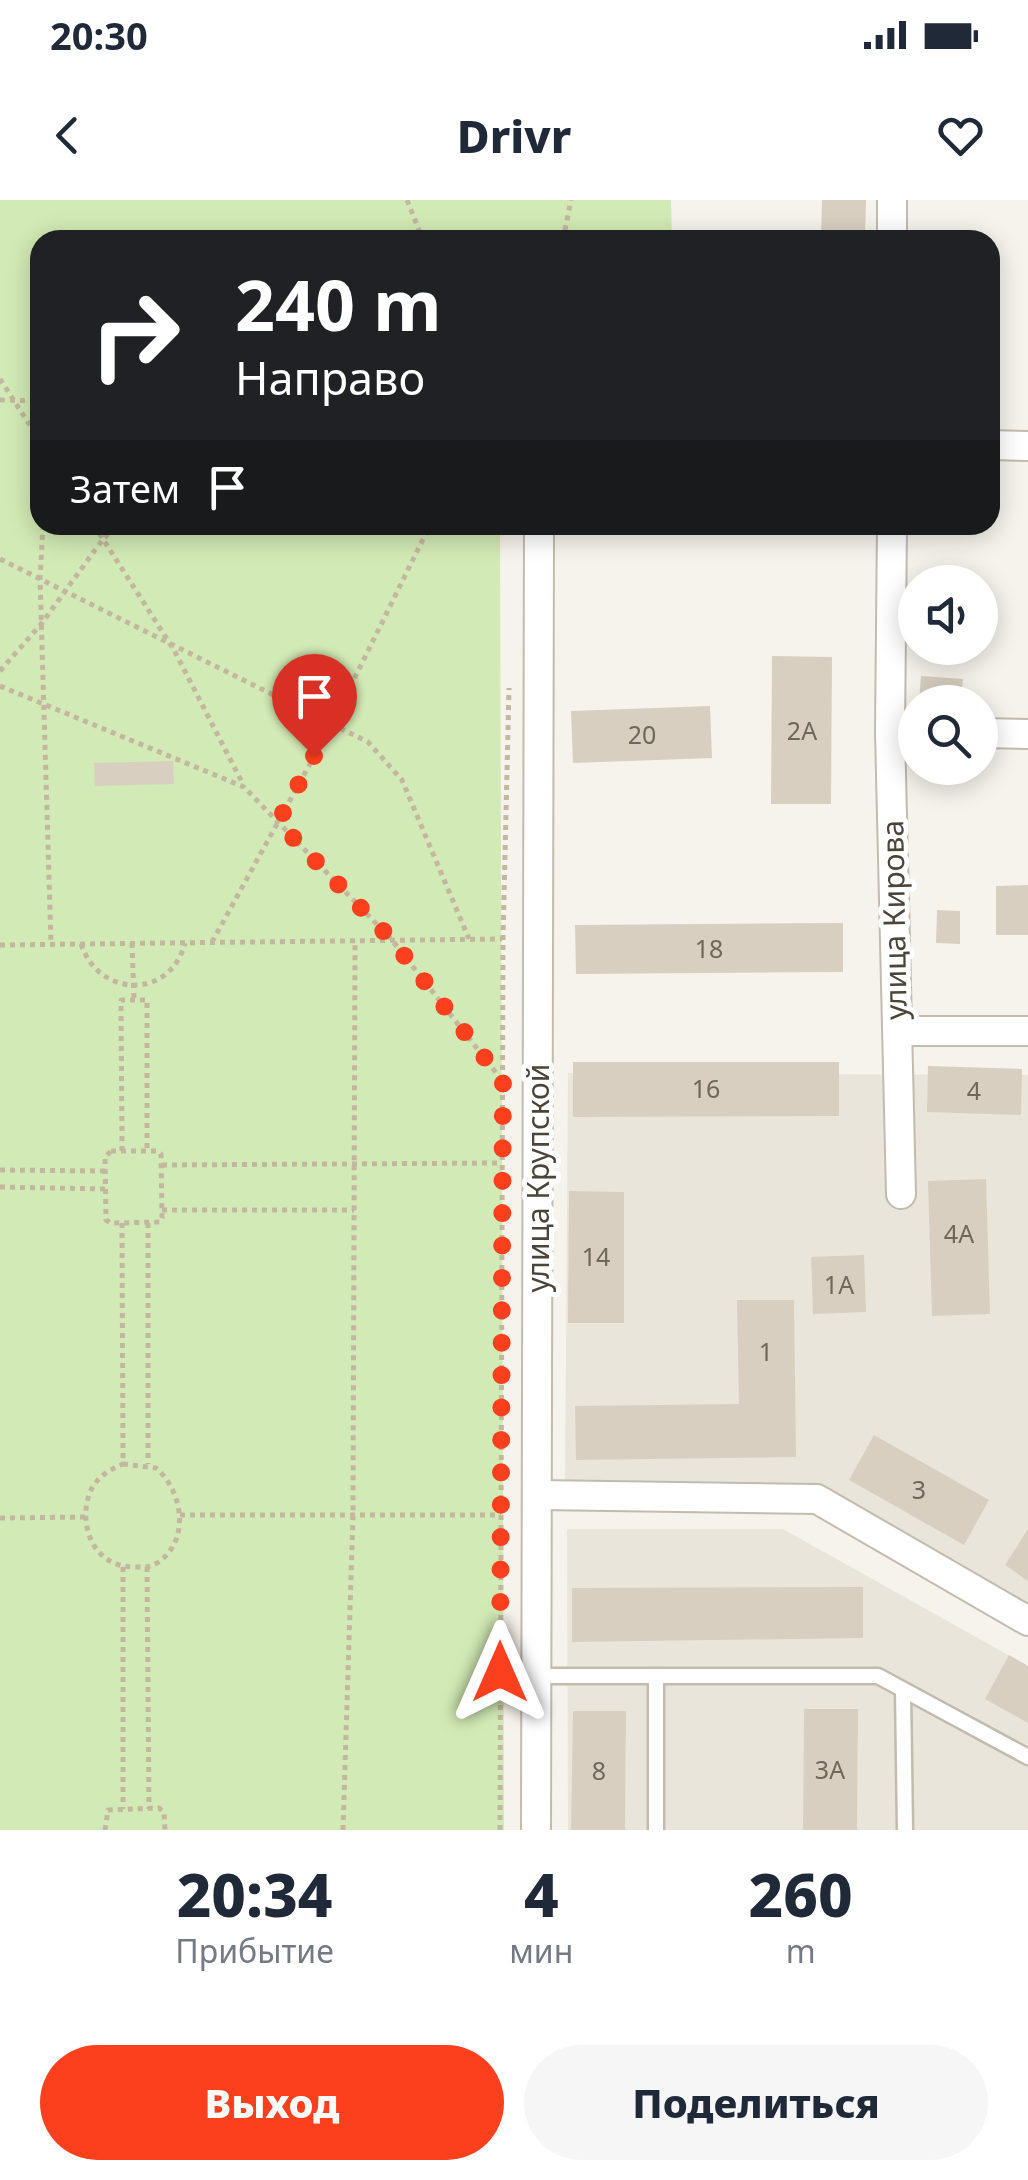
<!DOCTYPE html>
<html lang="ru">
<meta charset="utf-8">
<style>
:root{--surface:#fff;--page:#f6f6f7;--text:#1f2937;--muted:#747a83;--accent:#fc3f1d}
body{margin:0;font-family:"Noto Sans",sans-serif;background:var(--page);color:var(--text);height:100vh;display:flex;flex-direction:column;font-size:38px;white-space:nowrap}
*{box-sizing:border-box;margin:0}
p{font-size:32px;color:var(--muted)}
.icon{flex:none;width:55px;height:55px;fill:none;stroke:currentColor;stroke-width:2;stroke-linecap:round;stroke-linejoin:round}
.map{position:relative;height:1630px;overflow:hidden}
.side{display:flex;flex-direction:column;background:var(--surface);flex:1}
.side>*{flex:none}
.banner{position:absolute;left:30px;top:30px;width:970px;height:305px;border-radius:30px;box-shadow:0 5px 25px #0003;background:#202124;color:#fff;overflow:hidden}
.fabs{position:absolute;left:898px;top:365px;display:grid;gap:20px}
.fabs a{display:grid;place-items:center;width:100px;height:100px;border-radius:50%;background:var(--surface);box-shadow:0 5px 25px #0003;font-size:50px}
.pin{position:absolute;display:grid;place-items:center;width:85px;height:85px;color:#fff;margin:-102px -42px;border-radius:50% 50% 50% 0;rotate:-45deg;box-shadow:0 0 10px #0007}
.pin .icon{rotate:45deg}
.me{position:absolute;width:110px;margin:-55px;rotate:0deg;stroke-linejoin:round;filter:drop-shadow(0 0 8px #0008)}
.turn{display:flex;align-items:center;gap:35px;height:210px;padding:0 40px;font-size:45px}
.turn .icon{width:130px;height:130px;stroke-width:2.5}
.turn b{display:block;font-size:70px;line-height:85px}
.then{display:flex;align-items:center;height:95px;padding:0 40px;background:#0003;gap:20px;font-size:38px}
.eta{display:flex;justify-content:space-evenly;align-items:center;height:170px;text-align:center}
.eta b{font-size:60px;font-weight:800;line-height:70px}
.primary-button{display:flex;gap:20px;margin-top:auto;padding:20px 40px}
.primary-button a{flex:1;height:115px;border-radius:60px;background:var(--accent);color:#fff;font-size:40px;font-weight:800;line-height:115px;text-align:center}
.primary-button a+a{background:var(--page);color:var(--text)}
.status{display:flex;justify-content:space-between;align-items:center;height:70px;padding:0 50px;background:var(--surface);direction:ltr}
.status svg{height:28px;fill:currentColor}
header{display:flex;justify-content:space-between;align-items:center;height:130px;padding:0 40px;background:var(--surface);font-size:45px;font-weight:800}
.map>svg:first-child{display:block}
.residential{fill:#eae5da}
.green{fill:#d2eab5}
.building{fill:#d8cfc1}
.lines{fill:none;stroke-linecap:round;stroke-linejoin:round}
.lane-casing{stroke:#c2bbae;stroke-width:19}
.street-casing{stroke:#c2bbae;stroke-width:32}
.path{stroke:#c4b79f;stroke-width:5;stroke-dasharray:5 5;stroke-linecap:butt}
.lane{stroke:#fff;stroke-width:14}
.street{stroke:#fff;stroke-width:28}
.route{stroke:#fc3f1d;stroke-width:18;stroke-dasharray:0 32.4}
.labels{text-anchor:middle;stroke-width:10;stroke-linejoin:round;paint-order:stroke}
.number-label{font-size:25px;fill:#6e675b}
.street-label{font-size:30px;fill:#4b4439;stroke:#fff}
</style>
<div class="status"><b>20:30</b><svg viewBox="0 0 49 12"><path d="M0 12V9h3v3zM5 12V6h3v6zM10 12V3h3v9zM15 12V0h3v12zM26 1h20v11H26zM47 4h2v5h-2z"/></svg></div>
<header><svg class="icon" aria-label="back" viewBox="0 0 24 24"><path d="M15 5l-7 7 7 7"/></svg>Drivr<svg class="icon" aria-label="heart" viewBox="0 0 24 24"><path d="M12 20l-8-8c-3-5 5-10 8-4 3-6 11-1 8 4z"/></svg></header>
<div class="map">
<svg width="1028" height="1630" viewBox="0 0 1028 1630">
<rect width="100%" height="100%" fill="#f6f3ec"/>
<g class="residential">
<path d="M 568,873 L 1028,875 L 1028,1415 L 807,1289 L 565,1291 Z"/>
<path d="M 567,1329 L 783,1329 L 1028,1466 L 1028,1630 L 568,1630 Z"/>
</g>
<path class="green" d="M 0,0 L 671,0 L 672,40 L 40,40 L 40,325 L 500,325 L 504,1630 L 0,1630 Z"/>
<g class="building">
<path d="M 822,0 L 866,0 L 865,40 L 821,40 Z"/>
<path d="M 571,325 L 756,325 L 756,328 L 571,332 Z"/>
<rect x="935" y="325" width="48" height="8"/>
<path d="M 772,456 L 832,457 L 831,604 L 771,604 Z"/>
<path d="M 921,476 L 963,479 L 961,502 L 919,502 Z"/>
<path d="M 710,506 L 712,558 L 573,563 L 571,511 Z"/>
<path d="M 173,561 L 174,584 L 95,586 L 94,563 Z"/>
<path d="M 1028,685 L 1028,735 L 996,735 L 996,686 Z"/>
<path d="M 937,710 L 960,711 L 960,744 L 936,743 Z"/>
<path d="M 843,723 L 843,772 L 576,774 L 575,725 Z"/>
<path d="M 573,862 L 839,862 L 839,916 L 573,917 Z"/>
<path d="M 928,866 L 1022,869 L 1021,915 L 927,912 Z"/>
<path d="M 986,979 L 990,1114 L 932,1116 L 928,981 Z"/>
<path d="M 569,991 L 624,992 L 624,1123 L 568,1123 Z"/>
<path d="M 864,1055 L 866,1112 L 813,1114 L 811,1057 Z"/>
<path d="M 737,1100 L 794,1100 L 796,1257 L 576,1260 L 575,1206 L 739,1204 Z"/>
<path d="M 874,1235 L 989,1300 L 964,1345 L 849,1280 Z"/>
<path d="M 1028,1329 L 1028,1381 L 1005,1365 Z"/>
<path d="M 863,1387 L 863,1438 L 572,1442 L 572,1388 Z"/>
<path d="M 1009,1455 L 1028,1466 L 1028,1523 L 985,1499 Z"/>
<path d="M 804,1509 L 858,1509 L 857,1630 L 803,1630 Z"/>
<path d="M 573,1511 L 626,1511 L 625,1630 L 571,1630 Z"/>
</g>
<g class="lines">
<g class="lane-casing">
<g id="lane">
<path d="M 537,1476 L 878,1476 L 1028,1557"/>
<path d="M 656,1476 L 656,1630"/>
<path d="M 903,1490 L 905,1630"/>
</g>
</g>
<g class="street-casing">
<g id="street">
<path d="M 892,0 L 892,40"/>
<path d="M 990,245 L 1028,246"/>
<path d="M 892,325 L 890,532 L 901,994"/>
<path d="M 980,533 L 1028,534"/>
<path d="M 898,831 L 1028,831"/>
<path d="M 539,1295 L 817,1299 L 1028,1421"/>
<path d="M 536,1630 L 539,325"/>
</g>
</g>
<g class="path">
<path d="M 407,0 L 423,40"/>
<path d="M 563,40 L 571,0"/>
<path d="M 0,179 L 40,241"/>
<path d="M 0,200 L 40,201"/>
<path d="M 43,325 L 40,379 L 51,744"/>
<path d="M 94,325 L 174,450 L 243,584"/>
<path d="M 0,359 L 368,542 L 402,580 L 469,739"/>
<path d="M 0,471 L 42,423 L 103,339 L 118,325"/>
<path d="M 0,486 L 244,587 L 392,740 L 501,879"/>
<path d="M 212,742 L 332,524 L 430,325"/>
<path d="M 132,743 L 134,800"/>
<path d="M 81,744 C 99,798 170,800 185,743"/>
<path d="M 0,745 L 502,739"/>
<path d="M 111,951 L 156,951 L 161,954 L 162,1017 L 160,1022 L 111,1023 L 106,1020 L 105,957 Z"/>
<path d="M 122,951 L 121,800 L 147,800 L 147,951"/>
<path d="M 162,965 L 502,963"/>
<path d="M 0,970 L 105,971"/>
<path d="M 0,987 L 105,989"/>
<path d="M 162,1010 L 354,1010"/>
<path d="M 122,1023 L 123,1264"/>
<path d="M 148,1023 L 148,1264"/>
<path d="M 123,1264 L 156,1268 C 183,1291 191,1341 157,1363 C 149,1368 143,1367 134,1367 C 102,1367 84,1341 86,1310 C 88,1285 101,1273 123,1264 Z"/>
<path d="M 180,1315 L 501,1315"/>
<path d="M 0,1318 L 86,1317"/>
<path d="M 123,1367 L 123,1609"/>
<path d="M 147,1367 L 149,1609"/>
<path d="M 105,1630 L 108,1610 L 159,1608 L 164,1612 L 165,1630"/>
<path d="M 343,1630 L 353,1315 L 355,741"/>
<path d="M 500,1630 L 503,739 L 509,488"/>
</g>
<use href="#lane" class="lane"/>
<use href="#street" class="street"/>
</g>
<g class="lines">
<path class="route" d="M 314,556 L 278,622 L 392,740 L 503,881 L 500,1472"/>
</g>
<g class="labels">
<g class="number-label">
<text x="802" y="540">2А</text>
<text x="642" y="544">20</text>
<text x="709" y="758">18</text>
<text x="706" y="898">16</text>
<text x="974" y="900">4</text>
<text x="959" y="1043">4А</text>
<text x="596" y="1066">14</text>
<text x="839" y="1094">1А</text>
<text x="766" y="1161">1</text>
<text x="919" y="1299">3</text>
<text x="830" y="1579">3А</text>
<text x="599" y="1580">8</text>
</g>
<g class="street-label">
<text transform="translate(895 720) rotate(-91)" y="10">улица Кирова</text>
<text transform="translate(539 978) rotate(-90)" y="10">улица Крупской</text>
</g>
</g>
</svg>
<div class="fabs">
<a><svg class="icon" aria-label="sound" viewBox="0 0 24 24"><path d="M4 9h4l5-4v14l-5-4H4zM17 9q2 3 0 6"/></svg></a>
<a><svg class="icon" aria-label="search" viewBox="0 0 24 24"><circle cx="10" cy="10" r="6"/><path d="M15 15l6 6"/></svg></a>
</div>
<div class="pin" style="left:314px;top:556px;background:#d93025"><svg class="icon" aria-label="arrive" viewBox="0 0 24 24"><path d="M6 21V4h12l-3 4 3 4H6"/></svg></div>
<svg class="me" style="left:500px;top:1472px" viewBox="-20 -20 40 40"><path d="M0-17L14 15 0 8-14 15z" fill="#fc3f1d" stroke="#fff" stroke-width="4"/></svg>
<div class="banner">
<div class="turn"><svg class="icon" aria-label="right" viewBox="0 0 24 24"><path d="M7 20v-9h11M14 6l5 5-5 5"/></svg><div><b>240 m</b>Направо</div></div>
<div class="then">Затем<svg class="icon" aria-label="arrive" viewBox="0 0 24 24"><path d="M6 21V4h12l-3 4 3 4H6"/></svg></div>
</div>
</div>
<section class="side">
<div class="eta">
<div><b>20:34</b><p>Прибытие</p></div>
<div><b>4</b><p>мин</p></div>
<div><b>260</b><p>m</p></div>
</div>
<div class="primary-button"><a>Выход</a><a>Поделиться</a></div>
</section>
